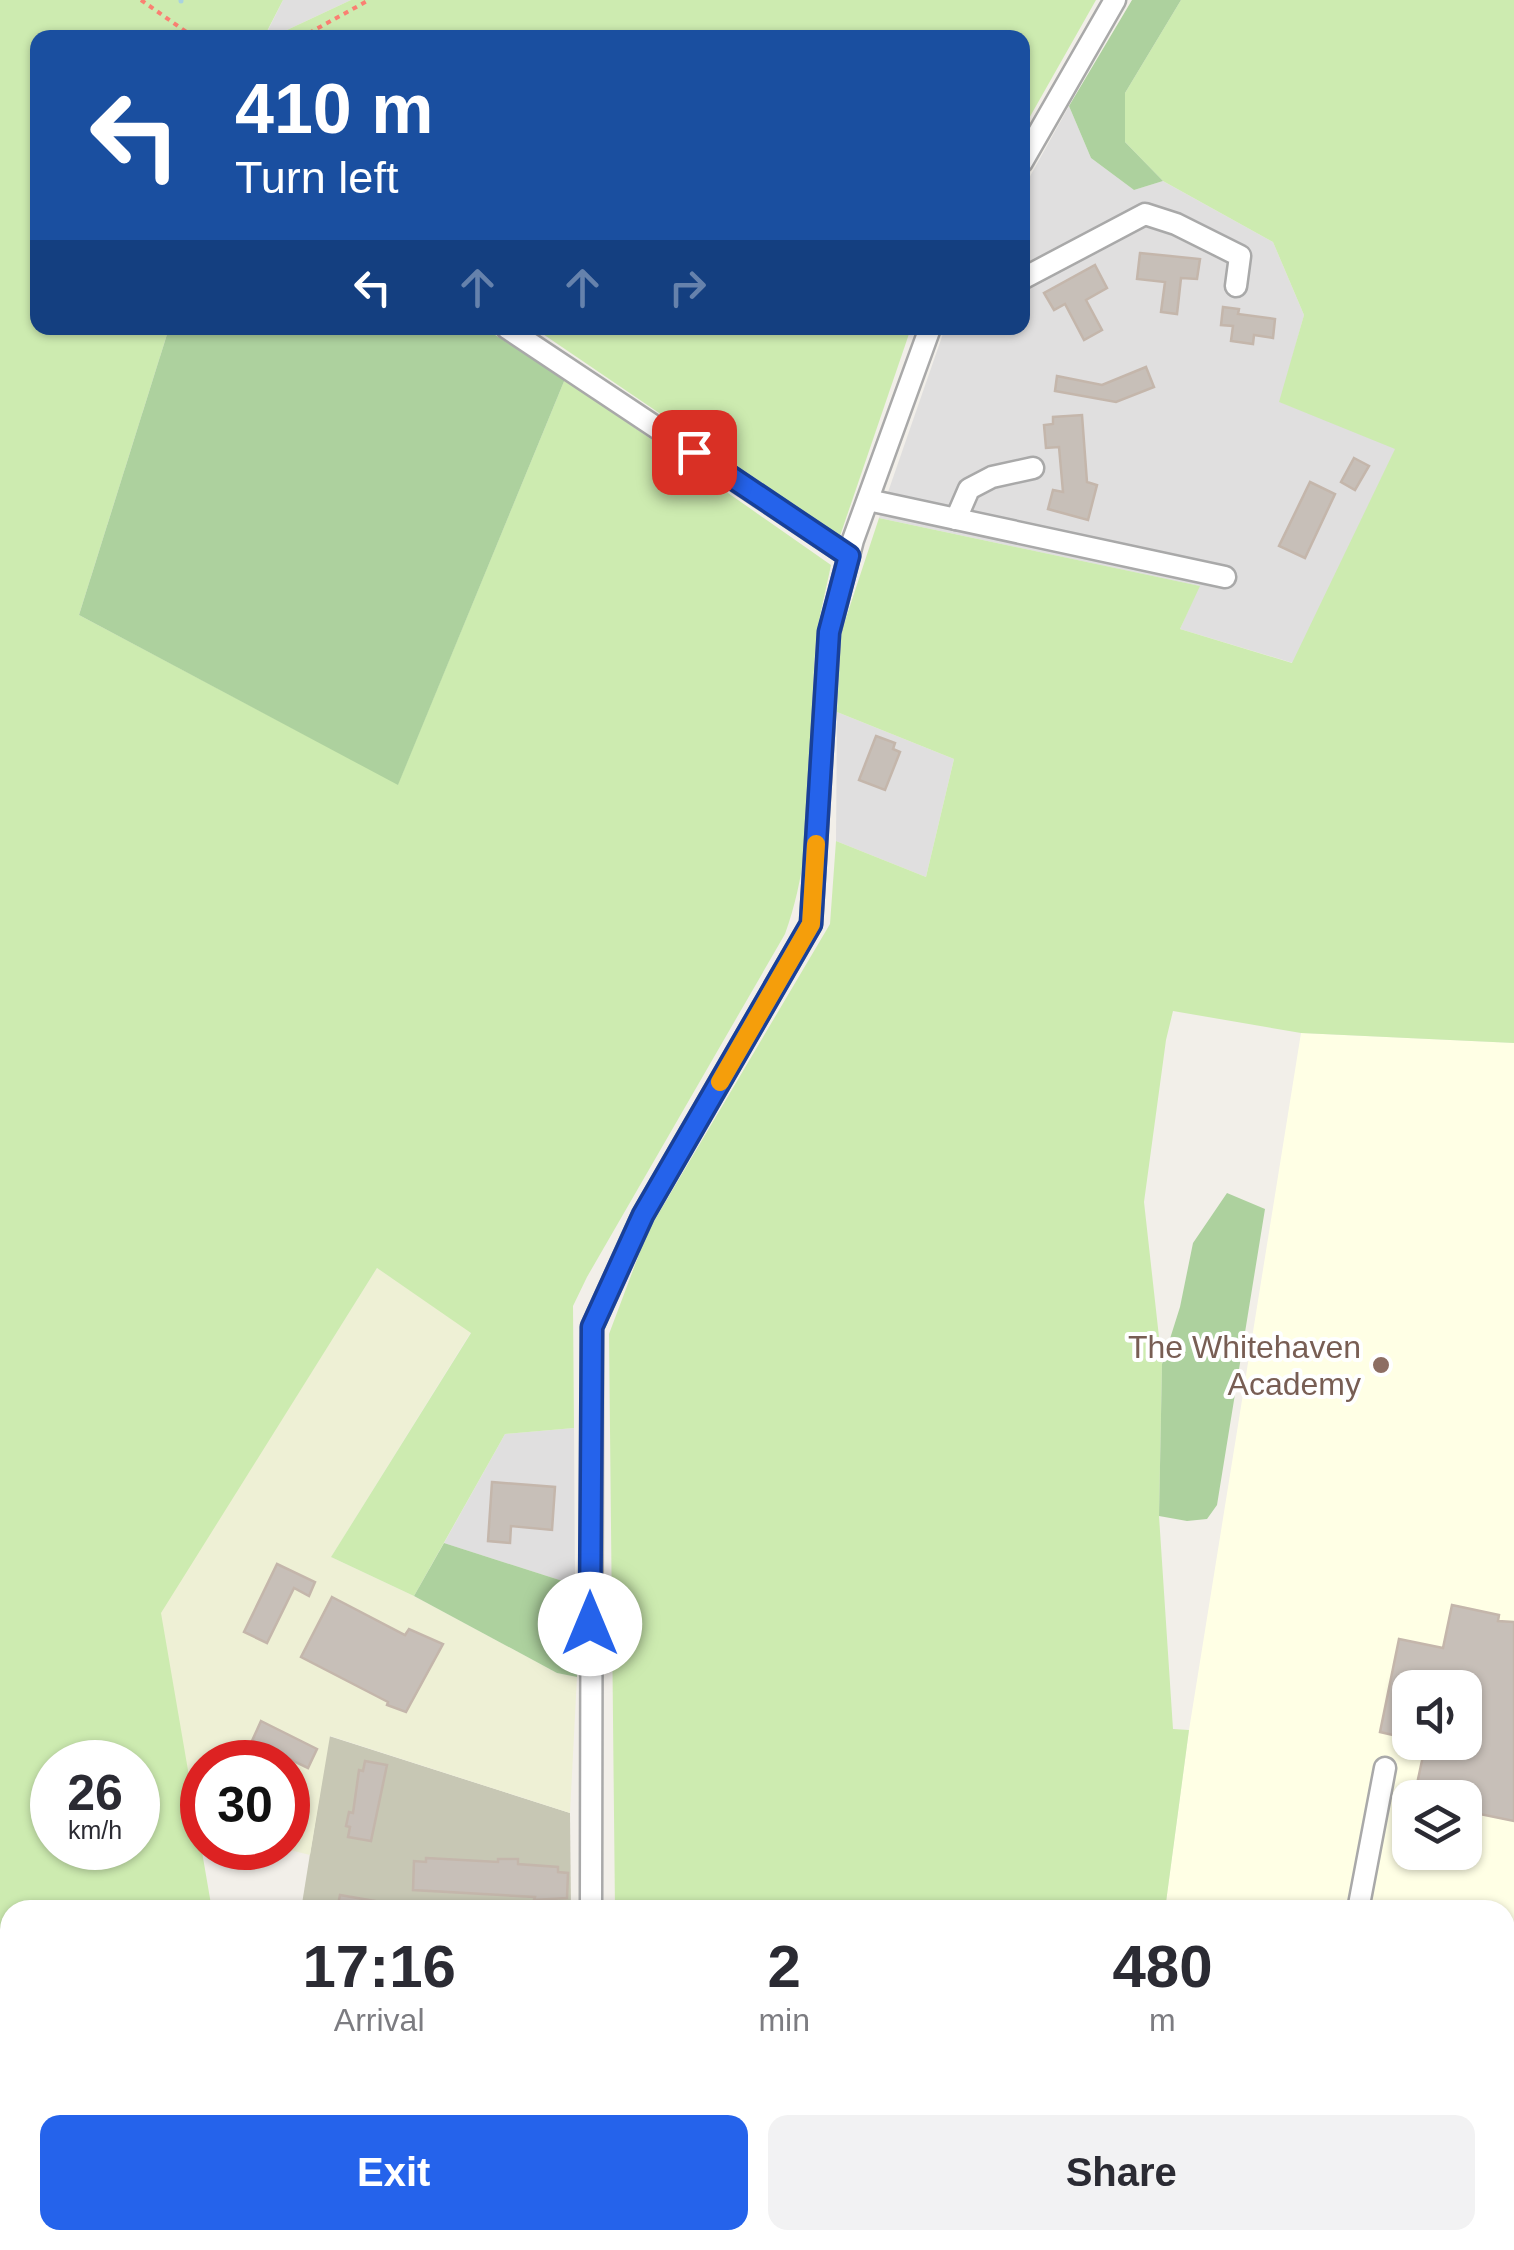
<!DOCTYPE html>
<style>
:root{--surface:#fff;--page:#f2f2f3;--text:#2b2b33;--muted:#7c7c81;--accent:#2563eb}
body{margin:0;font-family:Arial,sans-serif;background:var(--page);color:var(--text);height:100vh;display:flex;flex-direction:column;font-size:38px;white-space:nowrap}
*{box-sizing:border-box;margin:0}
p{font-size:32px;color:var(--muted)}
.icon{flex:none;width:55px;height:55px;fill:none;stroke:currentColor;stroke-width:2;stroke-linecap:round;stroke-linejoin:round}
.map{position:relative;flex:1;overflow:hidden}
.drawer{position:absolute;left:0px;top:1900px;width:1515px;height:350px;display:flex;flex-direction:column;background:var(--surface);border-radius:30px 30px 0 0;box-shadow:0 2px 8px #0004}
.drawer>*{flex:none}
.guide{position:absolute;left:30px;top:30px;width:1000px;height:305px;border-radius:20px;box-shadow:0 2px 8px #0004;background:#1a4fa0;color:#fff;overflow:hidden}
.tools{position:absolute;left:1392px;top:1670px;display:grid;gap:20px}
.tools a{display:grid;place-items:center;width:90px;height:90px;border-radius:20px;background:var(--surface);box-shadow:0 2px 8px #0004;font-size:50px}
.speed{position:absolute;left:30px;top:1740px;display:flex;gap:20px;font-size:50px;font-weight:700;text-align:center}
.speed>*{display:grid;place-content:center;width:130px;height:130px;border-radius:50%;background:var(--surface);box-shadow:0 2px 8px #0004;line-height:1}
.speed small{font-size:25px;font-weight:400}
.speed .limit{border:15px solid #d22;background:#fff;color:#111}
.pin{position:absolute;display:grid;place-items:center;width:85px;height:85px;color:#fff;margin:-42px;border-radius:20px;box-shadow:0 5px 15px #0006}
.me{position:absolute;width:110px;margin:-55px;rotate:0deg;stroke-linejoin:round;filter:drop-shadow(0 0 8px #0008)}
.turn{display:flex;align-items:center;gap:35px;height:210px;padding:0 40px;font-size:45px}
.turn .icon{width:130px;height:130px;stroke-width:2.5}
.turn b{display:block;font-size:70px;line-height:85px}
.lanes{display:flex;align-items:center;height:95px;padding:0 40px;background:#0003;justify-content:center;gap:50px;direction:ltr}
.lanes .off{opacity:.35}
.eta{display:flex;justify-content:space-evenly;align-items:center;height:170px;text-align:center}
.eta b{font-size:60px;font-weight:700;line-height:70px}
.button{display:flex;gap:20px;margin-top:auto;padding:20px 40px}
.button a{flex:1;height:115px;border-radius:20px;background:var(--accent);color:#fff;font-size:40px;font-weight:700;line-height:115px;text-align:center}
.button a+a{background:var(--page);color:var(--text)}
.map>svg:first-child{display:block}
.residential{fill:#e0dfdf}
.commercial{fill:#f2dad9}
.industrial{fill:#ebdbe8}
.education{fill:#ffffe5;fill-rule:evenodd}
.construction{fill:#c7c7b4}
.farmland{fill:#eef0d5}
.grass{fill:#cdebb0;fill-rule:evenodd}
.forest{fill:#add19e}
.pitch{fill:#88e0be}
.lines{fill:none;stroke-linecap:round;stroke-linejoin:round}
.stream{stroke:#aad3df;stroke-width:5}
.building{fill:#c7bfb8;stroke:#c4b6ab;stroke-width:2.5}
.minor-casing{stroke:#a9a9a9;stroke-width:25}
.path{stroke:#fa8072;stroke-width:4;stroke-dasharray:5 5;stroke-linecap:butt}
.minor{stroke:#fff;stroke-width:20}
.route-casing{stroke:#184099;stroke-width:25}
.route{stroke:#2563eb;stroke-width:18}
.slow{stroke:#f59e0b;stroke-width:18}
.education-dot{fill:#8d6e63;stroke:#fff;stroke-width:4}
.labels{text-anchor:middle;stroke-width:8;stroke-linejoin:round;paint-order:stroke}
.education-label{font-size:32px;fill:#785e54;stroke:#fff;text-anchor:end}
</style>
<div class="map">
<svg width="1514" height="2250" viewBox="0 0 1514 2250">
<rect width="100%" height="100%" fill="#f2efe9"/>
<g class="residential">
<path d="M 283,0 L 351,0 L 272,37 L 264,38 Z"/>
<path d="M 1069,106 L 1091,158 L 1134,190 L 1163,181 L 1273,242 L 1304,315 L 1280,402 L 1396,448 L 1293,663 L 1180,629 L 1199,586 L 879,518 L 945,328 L 1022,328 L 1023,189 Z"/>
<path d="M 837,712 L 954,759 L 926,877 L 836,841 Z"/>
<path d="M 574,1428 L 575,1585 L 444,1543 L 505,1434 Z"/>
</g>
<path class="commercial" d="M 331,2240 L 582,2240 L 582,2250 L 365,2250 Z"/>
<path class="industrial" d="M 1168,2240 L 1340,2240 L 1338,2250 L 1168,2250 Z"/>
<path class="education" d="M 1301,1033 L 1514,1043 L 1514,2005 L 1505,2003 L 1505,1910 L 1165,1910 L 1189,1730 ZM 1410,1688 L 1465,1688 L 1465,1742 L 1410,1742 ZM 1410,1798 L 1465,1798 L 1465,1852 L 1410,1852 Z"/>
<g class="construction">
<path d="M 329,1736 L 570,1813 L 571,1910 L 301,1910 Z"/>
<path d="M 964,2240 L 1132,2240 L 1131,2250 L 963,2250 Z"/>
</g>
<path class="farmland" d="M 377,1268 L 471,1332 L 331,1557 L 414,1596 L 557,1673 L 577,1677 L 570,1813 L 330,1736 L 310,1855 L 282,1848 L 288,1848 L 288,1762 L 202,1762 L 202,1827 L 197,1825 L 160,1613 Z"/>
<g class="grass">
<path d="M 0,0 L 283,0 L 264,37 L 38,38 L 38,328 L 169,328 L 79,615 L 398,784 L 565,379 L 831,565 C 826,590 819,616 816,641 C 807,738 819,841 785,934 L 587,1277 L 573,1306 L 574,1428 L 505,1434 L 414,1596 L 331,1557 L 471,1333 L 377,1268 L 161,1613 L 212,1910 L 10,1910 L 10,2140 L 0,2138 ZM 52,1762 L 138,1762 L 138,1848 L 52,1848 Z"/>
<path d="M 351,0 L 1096,0 L 1023,129 L 1022,38 L 272,37 Z"/>
<path d="M 1181,0 L 1514,0 L 1514,1043 L 1301,1033 L 1173,1011 L 1166,1040 L 1144,1202 L 1162,1364 L 1159,1516 L 1173,1729 L 1189,1730 L 1165,1910 L 615,1910 L 609,1334 L 647,1233 L 830,924 L 836,841 L 926,877 L 954,759 L 837,712 L 841,633 L 879,518 L 1200,586 L 1180,629 L 1292,663 L 1395,449 L 1279,402 L 1304,315 L 1273,242 L 1163,181 L 1125,142 L 1125,93 Z"/>
<path d="M 534,328 L 911,328 L 840,536 Z"/>
</g>
<g class="forest">
<path d="M 1132,0 L 1181,0 L 1125,93 L 1125,142 L 1163,181 L 1134,190 L 1091,158 L 1069,106 Z"/>
<path d="M 169,328 L 484,328 L 565,379 L 398,785 L 79,615 Z"/>
<path d="M 1227,1193 L 1265,1209 L 1217,1505 L 1207,1519 L 1187,1521 L 1159,1516 L 1162,1364 L 1180,1307 L 1193,1243 Z"/>
<path d="M 444,1543 L 575,1585 L 577,1677 L 557,1673 L 414,1596 Z"/>
</g>
<path class="pitch" d="M 1505,2014 L 1514,2016 L 1514,2222 L 1505,2220 Z"/>
<g class="lines">
<path class="stream" d="M 181,1 L 181,0"/>
</g>
<g class="building">
<path d="M 1140,253 L 1200,259 L 1197,279 L 1181,278 L 1177,314 L 1161,312 L 1165,282 L 1137,279 Z"/>
<path d="M 1095,265 L 1107,288 L 1086,300 L 1102,330 L 1084,340 L 1065,304 L 1054,310 L 1044,293 Z"/>
<path d="M 1223,307 L 1239,309 L 1238,314 L 1275,319 L 1273,338 L 1254,335 L 1253,344 L 1231,341 L 1233,326 L 1221,325 Z"/>
<path d="M 1146,367 L 1154,387 L 1116,402 L 1055,391 L 1057,376 L 1102,385 Z"/>
<path d="M 1082,415 L 1087,482 L 1097,485 L 1088,520 L 1048,509 L 1053,490 L 1063,492 L 1059,447 L 1046,448 L 1044,425 L 1053,424 L 1053,417 Z"/>
<path d="M 1354,458 L 1369,466 L 1355,490 L 1341,482 Z"/>
<path d="M 1310,482 L 1335,494 L 1305,558 L 1279,546 Z"/>
<path d="M 876,736 L 895,743 L 893,749 L 900,752 L 885,790 L 859,780 Z"/>
<path d="M 492,1482 L 555,1487 L 552,1530 L 511,1526 L 510,1543 L 488,1541 Z"/>
<path d="M 277,1564 L 315,1582 L 309,1596 L 294,1588 L 267,1643 L 244,1632 Z"/>
<path d="M 332,1597 L 405,1635 L 409,1629 L 443,1644 L 406,1712 L 387,1705 L 388,1702 L 301,1657 Z"/>
<path d="M 1452,1605 L 1499,1615 L 1498,1621 L 1514,1622 L 1514,1821 L 1465,1811 L 1465,1798 L 1414,1798 L 1426,1742 L 1465,1742 L 1465,1688 L 1410,1688 L 1410,1739 L 1380,1732 L 1399,1639 L 1443,1648 Z"/>
<path d="M 261,1721 L 317,1749 L 308,1768 L 252,1741 Z"/>
<path d="M 365,1761 L 387,1765 L 371,1841 L 348,1837 L 350,1827 L 346,1826 L 349,1812 L 353,1813 L 359,1770 L 363,1771 Z"/>
<path d="M 426,1858 L 498,1862 L 498,1859 L 518,1859 L 518,1864 L 558,1867 L 558,1872 L 568,1873 L 567,1898 L 534,1900 L 535,1897 L 413,1890 L 414,1861 L 426,1862 Z"/>
<path d="M 340,1895 L 381,1902 L 380,1910 L 337,1910 Z"/>
</g>
<g class="lines">
<g class="minor-casing">
<g id="minor">
<path d="M 1022,162 L 1115,0"/>
<path d="M 1022,279 L 1145,214 L 1176,224 L 1240,256 L 1236,286"/>
<path d="M 507,328 L 849,556"/>
<path d="M 868,500 L 1225,577"/>
<path d="M 956,519 L 969,489 L 992,477 L 1033,468"/>
<path d="M 591,1910 L 592,1327 L 643,1215 L 811,924 L 829,633 L 853,540 L 930,328"/>
<path d="M 1358,1910 L 1385,1768"/>
<path d="M 1505,1994 L 1514,1995"/>
<path d="M 9,2177 L 10,2177"/>
<path d="M 178,2240 L 197,2250"/>
<path d="M 600,2240 L 600,2250"/>
<path d="M 424,2250 L 425,2240"/>
<path d="M 527,2250 L 545,2240"/>
<path d="M 1147,2250 L 1148,2240"/>
</g>
</g>
<g class="path">
<path d="M 141,0 L 195,38"/>
<path d="M 300,38 L 369,0"/>
</g>
<use href="#minor" class="minor"/>
</g>
<g class="lines">
<g class="route-casing">
<path id="route" d="M 590,1624 L 592,1327 L 643,1215 L 811,924 L 829,632 L 849,556 L 694,452"/>
</g>
<use href="#route" class="route"/>
<path class="slow" d="M 720,1082 L 811,924 L 816,844"/>
</g>
<circle class="education-dot" cx="1381" cy="1365" r="10"/>
<g class="labels">
<g class="education-label">
<text x="1361" y="1358">The Whitehaven<tspan x="1361" dy="37">Academy</tspan></text>
</g>
</g>
</svg>
<div class="tools">
<a><svg class="icon" aria-label="sound" viewBox="0 0 24 24"><path d="M4 9h4l5-4v14l-5-4H4zM17 9q2 3 0 6"/></svg></a>
<a><svg class="icon" aria-label="layers" viewBox="0 0 24 24"><path d="M12 4l9 5-9 5-9-5zM3 14l9 5 9-5"/></svg></a>
</div>
<div class="speed"><div>26<small>km/h</small></div><div class="limit">30</div></div>
<div class="pin" style="left:694px;top:452px;background:#d93025"><svg class="icon" aria-label="arrive" viewBox="0 0 24 24"><path d="M6 21V4h12l-3 4 3 4H6"/></svg></div>
<svg class="me" style="left:590px;top:1624px" viewBox="-20 -20 40 40"><circle r="19" fill="#fff"/><path d="M0-13L10 11 0 6-10 11z" fill="#2563eb"/></svg>
<div class="guide">
<div class="turn"><svg class="icon" aria-label="left" viewBox="0 0 24 24"><path d="M17 20v-9H6M10 6l-5 5 5 5"/></svg><div><b>410 m</b>Turn left</div></div>
<div class="lanes"><svg class="icon" aria-label="left" viewBox="0 0 24 24"><path d="M17 20v-9H6M10 6l-5 5 5 5"/></svg><svg class="icon off" aria-label="ahead" viewBox="0 0 24 24"><path d="M12 20V5M6 11l6-6 6 6"/></svg><svg class="icon off" aria-label="ahead" viewBox="0 0 24 24"><path d="M12 20V5M6 11l6-6 6 6"/></svg><svg class="icon off" aria-label="right" viewBox="0 0 24 24"><path d="M7 20v-9h11M14 6l5 5-5 5"/></svg></div>
</div>
<section class="drawer">
<div class="eta">
<div><b>17:16</b><p>Arrival</p></div>
<div><b>2</b><p>min</p></div>
<div><b>480</b><p>m</p></div>
</div>
<div class="button"><a>Exit</a><a>Share</a></div>
</section>
</div>
